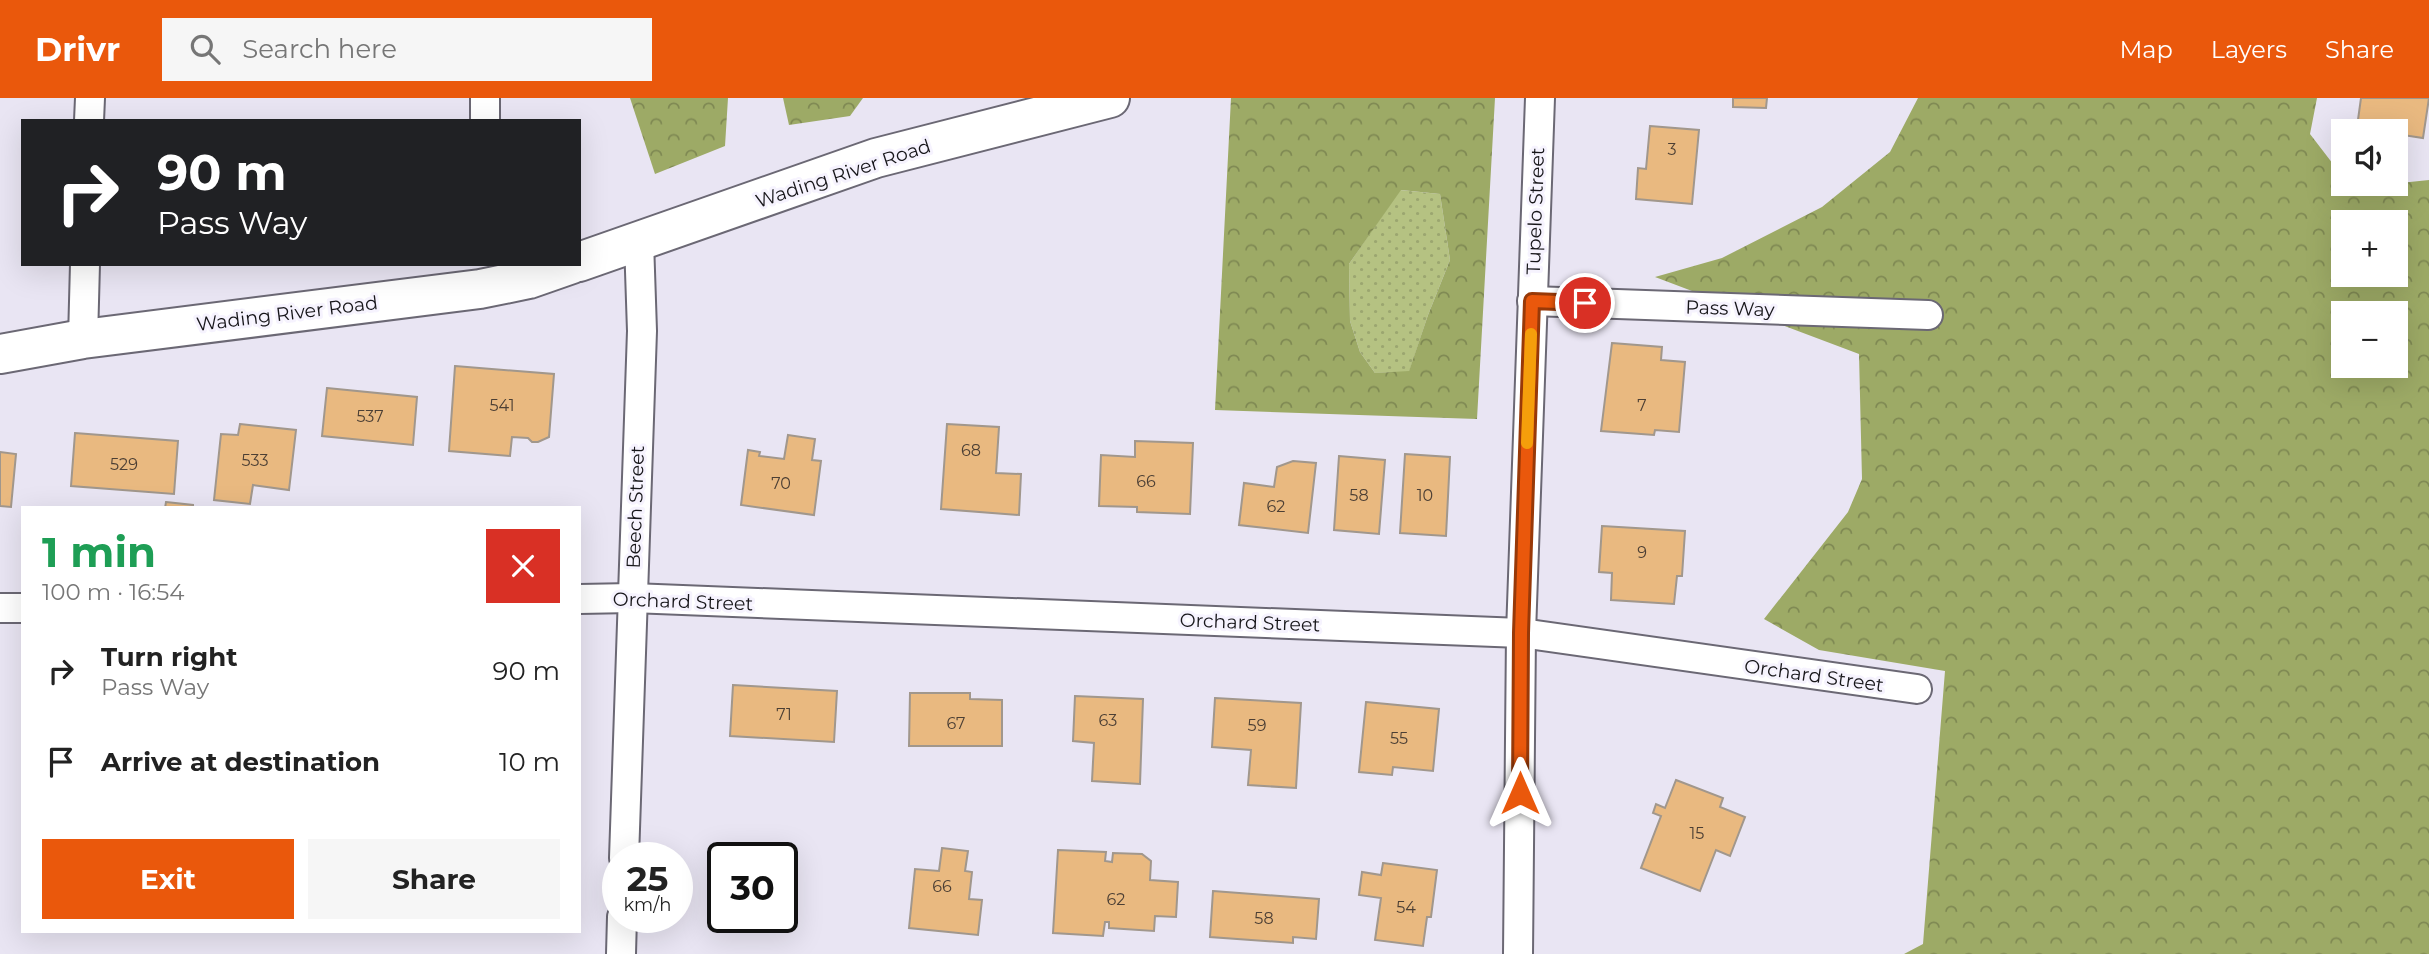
<!DOCTYPE html>
<meta charset="utf-8">
<style>
:root{--surface:#fff;--page:#f6f6f6;--text:#222;--muted:#767676;--accent:#ea580c}
body{margin:0;font-family:Montserrat,sans-serif;background:var(--page);color:var(--text);height:100vh;display:flex;flex-direction:column;font-size:26px;white-space:nowrap}
*{box-sizing:border-box;margin:0}
p{font-size:23px;color:var(--muted)}
.icon{flex:none;width:38px;height:38px;fill:none;stroke:currentColor;stroke-width:2;stroke-linecap:round;stroke-linejoin:round}
.map{position:relative;flex:1;overflow:hidden}
.panel{position:absolute;left:21px;top:408px;width:560px;height:427px;display:flex;flex-direction:column;background:var(--surface);border-radius:0px;box-shadow:0 7px 28px #0002}
.panel>*{flex:none}
.guide{position:absolute;left:21px;top:21px;width:560px;height:147px;border-radius:0px;box-shadow:0 7px 28px #0002;background:#202124;color:#fff;overflow:hidden}
.buttons{position:absolute;left:2331px;top:21px;display:grid;gap:14px}
.buttons a{display:grid;place-items:center;width:77px;height:77px;border-radius:0px;background:var(--surface);box-shadow:0 7px 28px #0002;font-size:35px}
.speed{position:absolute;left:602px;top:744px;display:flex;gap:14px;font-size:35px;font-weight:700;text-align:center}
.speed>*{display:grid;place-content:center;width:91px;height:91px;border-radius:50%;background:var(--surface);box-shadow:0 7px 28px #0002;line-height:1}
.speed small{font-size:18px;font-weight:400}
.speed .limit{border:4px solid #111;border-radius:10px;background:#fff;color:#111}
.pin{position:absolute;display:grid;place-items:center;width:60px;height:60px;color:#fff;margin:-30px;border:4px solid #fff;border-radius:50%;box-shadow:0 2px 7px #0007}
.me{position:absolute;width:77px;margin:-38px;rotate:0deg;stroke-linejoin:round;filter:drop-shadow(0 0 5px #0008)}
.turn{display:flex;align-items:center;gap:24px;height:147px;padding:0 21px;font-size:32px}
.turn .icon{width:91px;height:91px;stroke-width:2.5}
.turn b{display:block;font-size:49px;line-height:60px}
.round{display:grid;place-items:center;flex:none;width:74px;height:74px;border-radius:0px;background:var(--page)}
.headline{display:flex;align-items:center;justify-content:space-between;height:119px;padding:0 21px}
h1{font-size:42px;font-weight:700;line-height:52px;color:#1e9e55}
.primary-button{display:flex;gap:14px;margin-top:auto;padding:14px 21px}
.primary-button a{flex:1;height:80px;border-radius:0px;background:var(--accent);color:#fff;font-size:28px;font-weight:700;line-height:80px;text-align:center}
.primary-button a+a{background:var(--page);color:var(--text)}
ul{padding:0;list-style:none}
li{display:flex;align-items:center;gap:21px;height:91px;padding:0 21px}
li div{flex:1}
li b{display:block;font-size:26px}
li em{font-style:normal}
header{display:flex;align-items:center;gap:42px;box-sizing:border-box;height:98px;padding:0 35px;background:var(--accent);color:#fff}
header strong{font-size:33px}
nav{display:flex;gap:38px;margin-inline-start:auto;font-size:24px}
.search{width:490px;height:63px;background:var(--page);display:flex;align-items:center;gap:18px;box-sizing:border-box;padding:0 24px;border-radius:0px;color:var(--muted);font-size:26px}
.map>svg:first-child{display:block}
.grass{fill:url(#grass-dots)}
.forest{fill:url(#forest-crowns);fill-rule:evenodd}
.building{fill:#e9b980;stroke:#a1978c;stroke-width:2}
.lines{fill:none;stroke-linecap:round;stroke-linejoin:round}
.minor-casing{stroke:#6b6874;stroke-width:32}
.secondary-casing{stroke:#6b6874;stroke-width:42}
.minor{stroke:#fff;stroke-width:28}
.secondary{stroke:#fff;stroke-width:38}
.route-casing{stroke:#983908;stroke-width:18}
.route{stroke:#ea580c;stroke-width:12}
.slow{stroke:#f59e0b;stroke-width:12}
.labels{text-anchor:middle;stroke-width:6;stroke-linejoin:round;paint-order:stroke}
.number-label{font-size:16px;fill:#4c3f34}
.street-label{font-size:19px;fill:#17161a;stroke:#f6f3fe}
</style>
<header>
<strong>Drivr</strong>
<div class="search"><svg class="icon" aria-label="search" viewBox="0 0 24 24"><circle cx="10" cy="10" r="6"/><path d="M15 15l6 6"/></svg>Search here</div>
<nav><a>Map</a><a>Layers</a><a>Share</a></nav>
</header>
<div class="map">
<svg width="2429" height="856" viewBox="0 0 2429 856">
<defs>
<pattern id="grass-dots" width="8" height="8" patternUnits="userSpaceOnUse" patternTransform="scale(1.75)"><rect width="8" height="8" fill="#b5c282"/><path d="M2 2h.1M6 6h.1" fill="none" stroke="#9ba670" stroke-width="1.8" stroke-linecap="round"/></pattern>
<pattern id="forest-crowns" width="20" height="18" patternUnits="userSpaceOnUse" patternTransform="scale(1.75)"><rect width="20" height="18" fill="#9daa66"/><path d="M2 6a3 3 0 1 1 6 0M12 15a3 3 0 1 1 6 0" fill="none" stroke="#7f8953"/></pattern>
</defs>
<rect width="100%" height="100%" fill="#e9e5f3"/>
<path class="grass" d="M 1400,92 L 1440,96 L 1450,162 L 1428,217 L 1409,274 L 1375,275 L 1360,254 L 1350,223 L 1349,166 Z"/>
<g class="forest">
<path d="M 630,0 L 728,0 L 725,48 L 655,76 Z"/>
<path d="M 783,0 L 863,0 L 850,18 L 789,27 Z"/>
<path d="M 1231,0 L 1495,0 L 1477,321 L 1215,312 ZM 1401,92 L 1440,96 L 1450,162 L 1428,217 L 1409,273 L 1375,275 L 1360,254 L 1350,223 L 1349,166 Z"/>
<path d="M 1918,0 L 2317,0 L 2310,36 L 2343,79 L 2343,86 L 2348,86 L 2352,90 L 2429,82 L 2429,856 L 1904,856 L 1923,846 L 1945,573 L 1819,552 L 1764,521 L 1848,414 L 1862,381 L 1859,256 L 1655,179 L 1722,160 L 1822,109 L 1890,54 ZM 2343,124 L 2396,124 L 2396,177 L 2343,177 ZM 2343,215 L 2396,215 L 2396,268 L 2343,268 Z"/>
</g>
<g class="building">
<path d="M 1733,0 L 1767,0 L 1766,10 L 1733,9 Z"/>
<path d="M 2361,0 L 2429,0 L 2423,40 L 2396,36 L 2396,33 L 2364,33 L 2364,30 L 2357,29 Z"/>
<path d="M 1650,28 L 1699,32 L 1692,106 L 1636,101 L 1638,70 L 1646,71 Z"/>
<path d="M 1612,245 L 1662,249 L 1661,262 L 1685,264 L 1679,334 L 1655,332 L 1654,337 L 1601,333 Z"/>
<path d="M 455,268 L 554,276 L 549,339 L 538,344 L 532,344 L 528,340 L 512,339 L 510,358 L 449,353 Z"/>
<path d="M 327,290 L 417,299 L 413,347 L 322,338 Z"/>
<path d="M 240,326 L 296,332 L 289,392 L 253,387 L 250,406 L 214,402 L 221,336 L 238,337 Z"/>
<path d="M 947,326 L 999,329 L 996,375 L 1021,376 L 1019,417 L 941,411 Z"/>
<path d="M 75,335 L 178,343 L 174,396 L 71,388 Z"/>
<path d="M 788,337 L 815,341 L 812,362 L 821,363 L 814,417 L 741,407 L 748,352 L 760,354 L 759,358 L 784,361 Z"/>
<path d="M 1135,343 L 1193,345 L 1190,416 L 1137,414 L 1137,409 L 1099,408 L 1101,357 L 1135,359 Z"/>
<path d="M 0,354 L 16,356 L 11,409 L 0,408 Z"/>
<path d="M 1405,356 L 1450,359 L 1446,438 L 1400,435 Z"/>
<path d="M 1339,358 L 1385,362 L 1379,436 L 1334,432 Z"/>
<path d="M 1293,363 L 1316,365 L 1308,435 L 1239,427 L 1244,385 L 1274,389 L 1277,369 Z"/>
<path d="M 166,404 L 193,407 L 193,410 L 165,410 Z"/>
<path d="M 1602,428 L 1685,433 L 1682,478 L 1677,478 L 1674,506 L 1611,502 L 1612,475 L 1599,474 Z"/>
<path d="M 733,587 L 837,593 L 834,644 L 730,638 Z"/>
<path d="M 910,595 L 970,595 L 970,601 L 1002,602 L 1002,648 L 909,648 Z"/>
<path d="M 1075,598 L 1143,601 L 1140,686 L 1092,683 L 1094,645 L 1073,643 Z"/>
<path d="M 1215,600 L 1301,605 L 1296,690 L 1248,687 L 1251,652 L 1212,649 Z"/>
<path d="M 1366,604 L 1439,611 L 1433,673 L 1393,669 L 1392,677 L 1359,674 Z"/>
<path d="M 1676,682 L 1723,700 L 1720,709 L 1745,719 L 1730,758 L 1716,752 L 1700,793 L 1641,770 L 1661,718 L 1653,715 L 1656,706 L 1665,710 Z"/>
<path d="M 728,746 L 778,748 L 777,760 L 728,760 Z"/>
<path d="M 942,750 L 968,753 L 965,773 L 972,774 L 969,801 L 982,802 L 978,837 L 909,830 L 915,771 L 939,773 Z"/>
<path d="M 1058,752 L 1106,754 L 1105,763 L 1112,764 L 1113,755 L 1142,756 L 1151,763 L 1150,782 L 1178,784 L 1176,819 L 1155,818 L 1154,833 L 1109,830 L 1109,824 L 1105,824 L 1103,838 L 1053,835 Z"/>
<path d="M 1383,765 L 1437,772 L 1431,819 L 1427,819 L 1423,848 L 1375,842 L 1381,800 L 1359,797 L 1362,774 L 1381,777 Z"/>
<path d="M 1213,793 L 1319,801 L 1316,841 L 1293,839 L 1293,845 L 1210,839 Z"/>
<path d="M 726,819 L 776,819 L 775,830 L 726,829 Z"/>
</g>
<g class="lines">
<g class="minor-casing">
<g id="minor">
<path d="M 89,23 L 90,0"/>
<path d="M 485,23 L 485,0"/>
<path d="M 1532,203 L 1928,217"/>
<path d="M 83,241 L 85,166"/>
<path d="M 579,501 L 632,500 L 1521,535 L 1917,591"/>
<path d="M 0,510 L 23,510"/>
<path d="M 624,760 L 642,233 L 639,143"/>
<path d="M 621,856 L 622,819"/>
<path d="M 1518,856 L 1521,535 L 1540,0"/>
</g>
</g>
<g class="secondary-casing">
<g id="secondary">
<path d="M 579,164 L 876,60 L 1110,0"/>
<path d="M 0,256 L 83,241 L 480,191 L 529,181 L 572,166"/>
</g>
</g>
<use href="#minor" class="minor"/>
<use href="#secondary" class="secondary"/>
</g>
<g class="lines">
<g class="route-casing">
<path id="route" d="M 1520,695 L 1521,535 L 1532,203 L 1585,205"/>
</g>
<use href="#route" class="route"/>
<path class="slow" d="M 1527,345 L 1531,236"/>
</g>
<g class="labels">
<g class="number-label">
<text x="1672" y="57">3</text>
<text x="502" y="313">541</text>
<text x="1642" y="313">7</text>
<text x="370" y="324">537</text>
<text x="971" y="358">68</text>
<text x="255" y="368">533</text>
<text x="124" y="372">529</text>
<text x="1146" y="389">66</text>
<text x="781" y="391">70</text>
<text x="1359" y="403">58</text>
<text x="1425" y="403">10</text>
<text x="1276" y="414">62</text>
<text x="1642" y="460">9</text>
<text x="784" y="622">71</text>
<text x="1108" y="628">63</text>
<text x="956" y="631">67</text>
<text x="1257" y="633">59</text>
<text x="1399" y="646">55</text>
<text x="1697" y="741">15</text>
<text x="942" y="794">66</text>
<text x="1116" y="807">62</text>
<text x="1406" y="815">54</text>
<text x="1264" y="826">58</text>
</g>
<g class="street-label">
<text transform="translate(843 75) rotate(-18)" y="7">Wading River Road</text>
<text transform="translate(1535 113) rotate(-88)" y="7">Tupelo Street</text>
<text transform="translate(1730 210) rotate(2)" y="7">Pass Way</text>
<text transform="translate(287 215) rotate(-7)" y="7">Wading River Road</text>
<text transform="translate(635 409) rotate(-88)" y="7">Beech Street</text>
<text transform="translate(683 503) rotate(2)" y="7">Orchard Street</text>
<text transform="translate(1250 524) rotate(2)" y="7">Orchard Street</text>
<text transform="translate(1814 577) rotate(8)" y="7">Orchard Street</text>
</g>
</g>
</svg>
<div class="buttons">
<a><svg class="icon" aria-label="sound" viewBox="0 0 24 24"><path d="M4 9h4l5-4v14l-5-4H4zM17 9q2 3 0 6"/></svg></a>
<a>+</a>
<a>−</a>
</div>
<div class="speed"><div>25<small>km/h</small></div><div class="limit">30</div></div>
<div class="pin" style="left:1585px;top:205px;background:#d93025"><svg class="icon" aria-label="arrive" viewBox="0 0 24 24"><path d="M6 21V4h12l-3 4 3 4H6"/></svg></div>
<svg class="me" style="left:1520px;top:695px" viewBox="-20 -20 40 40"><path d="M0-17L14 15 0 8-14 15z" fill="#ea580c" stroke="#fff" stroke-width="4"/></svg>
<div class="guide">
<div class="turn"><svg class="icon" aria-label="right" viewBox="0 0 24 24"><path d="M7 20v-9h11M14 6l5 5-5 5"/></svg><div><b>90 m</b>Pass Way</div></div>
</div>
<section class="panel">
<div class="headline"><div><h1>1 min</h1><p>100 m · 16:54</p></div><a class="round" style="background:#d93025;color:#fff"><svg class="icon" aria-label="close" viewBox="0 0 24 24"><path d="M6 6l12 12M18 6L6 18"/></svg></a></div>
<ul>
<li><svg class="icon" aria-label="right" viewBox="0 0 24 24"><path d="M7 20v-9h11M14 6l5 5-5 5"/></svg><div><b>Turn right</b><p>Pass Way</p></div><em>90 m</em></li>
<li><svg class="icon" aria-label="arrive" viewBox="0 0 24 24"><path d="M6 21V4h12l-3 4 3 4H6"/></svg><div><b>Arrive at destination</b></div><em>10 m</em></li>
</ul>
<div class="primary-button"><a>Exit</a><a>Share</a></div>
</section>
</div>
